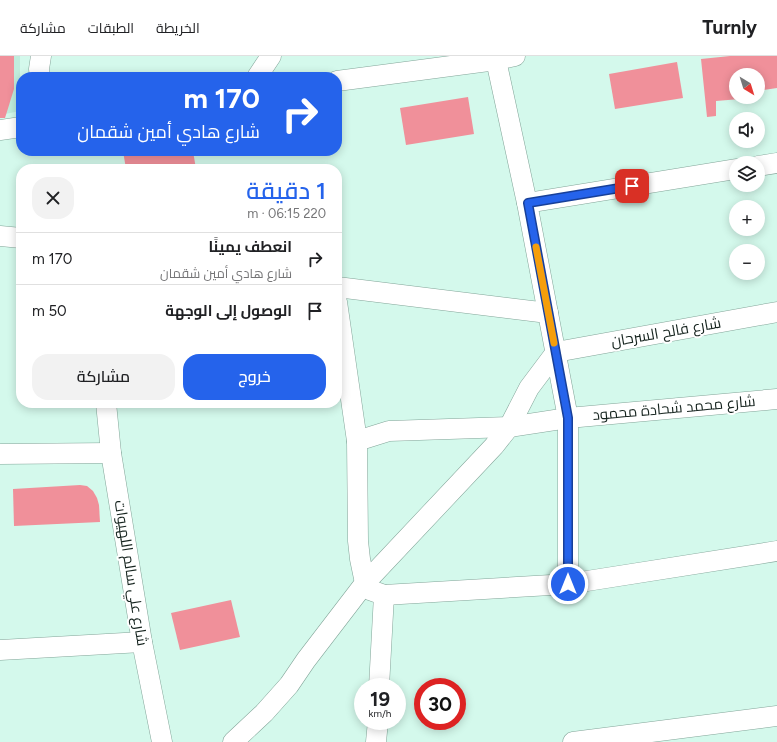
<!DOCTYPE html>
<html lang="ar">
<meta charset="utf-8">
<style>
:root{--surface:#fff;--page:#f2f2f2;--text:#202124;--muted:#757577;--line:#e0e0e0;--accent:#2563eb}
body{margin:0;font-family:Figtree,Cairo,sans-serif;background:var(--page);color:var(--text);direction:rtl;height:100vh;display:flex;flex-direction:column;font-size:15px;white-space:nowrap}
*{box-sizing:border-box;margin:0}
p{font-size:13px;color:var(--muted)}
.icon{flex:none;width:22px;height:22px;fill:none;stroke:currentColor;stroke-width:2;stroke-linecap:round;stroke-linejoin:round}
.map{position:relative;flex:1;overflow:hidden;direction:ltr}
.sheet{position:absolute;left:16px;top:108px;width:326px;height:244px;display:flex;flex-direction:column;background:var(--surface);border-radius:16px;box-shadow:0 2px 10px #0003;direction:rtl}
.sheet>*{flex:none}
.guide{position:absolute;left:16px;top:16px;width:326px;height:84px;border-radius:16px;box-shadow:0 2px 10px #0003;direction:rtl;background:#2563eb;color:#fff;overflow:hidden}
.needle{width:26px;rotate:142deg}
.buttons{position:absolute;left:729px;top:12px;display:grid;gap:8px}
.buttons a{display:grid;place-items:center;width:36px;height:36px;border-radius:50%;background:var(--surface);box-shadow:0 2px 10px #0003;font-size:20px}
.speed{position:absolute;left:354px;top:622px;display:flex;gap:8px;font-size:20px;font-weight:700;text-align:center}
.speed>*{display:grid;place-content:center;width:52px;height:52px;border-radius:50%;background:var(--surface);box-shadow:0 2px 10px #0003;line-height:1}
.speed small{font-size:10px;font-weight:400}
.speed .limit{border:6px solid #d22;background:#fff;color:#111}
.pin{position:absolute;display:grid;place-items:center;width:34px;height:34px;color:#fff;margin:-17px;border-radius:8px;box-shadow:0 2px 6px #0006}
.me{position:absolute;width:44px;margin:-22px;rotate:0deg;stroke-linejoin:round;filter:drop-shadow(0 0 3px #0008)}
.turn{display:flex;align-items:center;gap:14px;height:84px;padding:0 16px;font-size:18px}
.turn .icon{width:52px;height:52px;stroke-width:2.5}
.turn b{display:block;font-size:28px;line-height:34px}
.round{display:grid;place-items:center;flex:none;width:42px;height:42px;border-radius:16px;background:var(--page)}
.headline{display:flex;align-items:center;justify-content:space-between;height:68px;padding:0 16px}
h1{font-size:24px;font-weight:600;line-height:30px;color:var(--accent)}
.action{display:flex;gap:8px;margin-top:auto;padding:8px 16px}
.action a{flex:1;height:46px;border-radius:16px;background:var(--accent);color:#fff;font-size:16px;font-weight:600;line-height:46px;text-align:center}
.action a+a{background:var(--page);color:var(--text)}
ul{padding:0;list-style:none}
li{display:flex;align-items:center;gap:12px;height:52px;padding:0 16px;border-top:1px solid var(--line)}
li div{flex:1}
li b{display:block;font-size:15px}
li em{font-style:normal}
header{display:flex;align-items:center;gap:24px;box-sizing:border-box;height:56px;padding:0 20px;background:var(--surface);border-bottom:1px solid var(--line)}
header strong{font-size:19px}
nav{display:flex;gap:22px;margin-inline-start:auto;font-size:14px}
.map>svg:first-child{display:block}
.built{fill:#c0eddd}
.building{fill:#f0909a}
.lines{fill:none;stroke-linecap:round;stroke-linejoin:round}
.minor-casing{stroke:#83a599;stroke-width:21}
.minor{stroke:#fff;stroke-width:20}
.route-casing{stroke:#184099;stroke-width:10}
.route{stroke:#2563eb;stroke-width:7}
.slow{stroke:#f59e0b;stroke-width:7}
.labels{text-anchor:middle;stroke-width:4;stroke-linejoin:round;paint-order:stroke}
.street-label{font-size:15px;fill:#15231e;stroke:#fff}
</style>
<header>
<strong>Turnly</strong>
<nav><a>الخريطة</a><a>الطبقات</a><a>مشاركة</a></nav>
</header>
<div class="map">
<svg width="777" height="686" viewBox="0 0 777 686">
<rect width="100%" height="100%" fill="#d4f9ec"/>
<path class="built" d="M 0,0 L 20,0 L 20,55 L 0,59 Z"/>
<g class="building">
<path d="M 0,0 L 14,0 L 14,33 L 5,62 L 0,62 Z"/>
<path d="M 730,0 L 777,0 L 777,32 L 758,35 L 758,19 L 736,19 L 736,41 L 739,41 L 740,43 L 716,45 L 716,60 L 707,61 L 701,3 Z"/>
<path d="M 677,6 L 683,42 L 615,53 L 609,18 Z"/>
<path d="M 468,41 L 474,78 L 406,89 L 400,52 Z"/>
<path d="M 123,95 L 193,95 L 196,113 L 126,113 Z"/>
<path d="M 80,429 L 87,430 L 93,435 L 97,442 L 99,449 L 100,466 L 14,470 L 13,433 Z"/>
<path d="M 231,544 L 240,581 L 180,594 L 171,557 Z"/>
</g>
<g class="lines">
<g class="minor-casing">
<g id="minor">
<path d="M 496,4 L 527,147 L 568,362 L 568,528"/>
<path d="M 40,21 L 39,13 L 41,0"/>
<path d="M 257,21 L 271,0"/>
<path d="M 337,25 L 496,4 L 515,0"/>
<path d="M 0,74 L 21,71"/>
<path d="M 758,110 L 777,107"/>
<path d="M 527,147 L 736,113"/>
<path d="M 0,180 L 21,182"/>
<path d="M 337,231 L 548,257"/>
<path d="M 337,246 L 357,385 L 358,485 L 360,503 L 365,527 L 370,534 L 384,539 L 379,631"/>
<path d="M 106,347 L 111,397 L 142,586 L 162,686"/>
<path d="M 357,385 L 389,375 L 509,371 L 568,362 L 777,343"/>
<path d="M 0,398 L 111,397"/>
<path d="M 384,539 L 568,528 L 777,495"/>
<path d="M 0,594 L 142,586"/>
<path d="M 233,686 L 264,657 L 289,629 L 306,604 L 365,527 L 494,390 L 509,371 L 529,332 L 556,296 L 777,256"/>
<path d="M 376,686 L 378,665"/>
<path d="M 573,686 L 777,660"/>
</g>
</g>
<use href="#minor" class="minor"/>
</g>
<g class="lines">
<g class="route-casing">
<path id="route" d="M 568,528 L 568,362 L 528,147 L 632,130"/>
</g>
<use href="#route" class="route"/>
<path class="slow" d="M 536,191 L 554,287"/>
</g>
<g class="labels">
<g class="street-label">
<text transform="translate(666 276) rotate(-10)" y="5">شارع فالح السرحان</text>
<text transform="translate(674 352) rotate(-5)" y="5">شارع محمد شحادة محمود</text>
<text transform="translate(131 517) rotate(81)" y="5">شارع علي سالم اللهيوات</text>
</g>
</g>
</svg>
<div class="buttons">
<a><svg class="needle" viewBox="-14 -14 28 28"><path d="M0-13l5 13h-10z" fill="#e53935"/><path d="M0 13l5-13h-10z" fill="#757577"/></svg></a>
<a><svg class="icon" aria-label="sound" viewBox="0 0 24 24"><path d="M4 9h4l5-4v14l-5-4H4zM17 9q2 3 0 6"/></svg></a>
<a><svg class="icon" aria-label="layers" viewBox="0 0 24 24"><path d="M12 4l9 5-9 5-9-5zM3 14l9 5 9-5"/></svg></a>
<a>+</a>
<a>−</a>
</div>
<div class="speed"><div>19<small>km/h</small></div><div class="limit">30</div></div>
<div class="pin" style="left:632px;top:130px;background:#d93025"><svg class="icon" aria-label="arrive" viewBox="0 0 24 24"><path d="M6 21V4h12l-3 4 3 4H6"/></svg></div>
<svg class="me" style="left:568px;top:528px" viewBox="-20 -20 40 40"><circle r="17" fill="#2563eb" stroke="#fff" stroke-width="3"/><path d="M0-11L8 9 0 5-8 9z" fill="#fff"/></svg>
<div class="guide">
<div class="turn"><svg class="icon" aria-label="right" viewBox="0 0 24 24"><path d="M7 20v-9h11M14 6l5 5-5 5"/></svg><div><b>170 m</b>شارع هادي أمين شقمان</div></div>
</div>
<section class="sheet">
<div class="headline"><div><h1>1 دقيقة</h1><p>220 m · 06:15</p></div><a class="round"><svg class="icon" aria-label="close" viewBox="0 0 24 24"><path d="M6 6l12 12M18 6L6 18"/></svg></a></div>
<ul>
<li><svg class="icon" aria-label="right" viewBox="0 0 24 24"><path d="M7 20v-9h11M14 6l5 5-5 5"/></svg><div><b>انعطف يمينًا</b><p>شارع هادي أمين شقمان</p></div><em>170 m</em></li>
<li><svg class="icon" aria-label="arrive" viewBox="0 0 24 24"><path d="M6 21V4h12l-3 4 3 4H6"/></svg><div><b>الوصول إلى الوجهة</b></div><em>50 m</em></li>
</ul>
<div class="action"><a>خروج</a><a>مشاركة</a></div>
</section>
</div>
